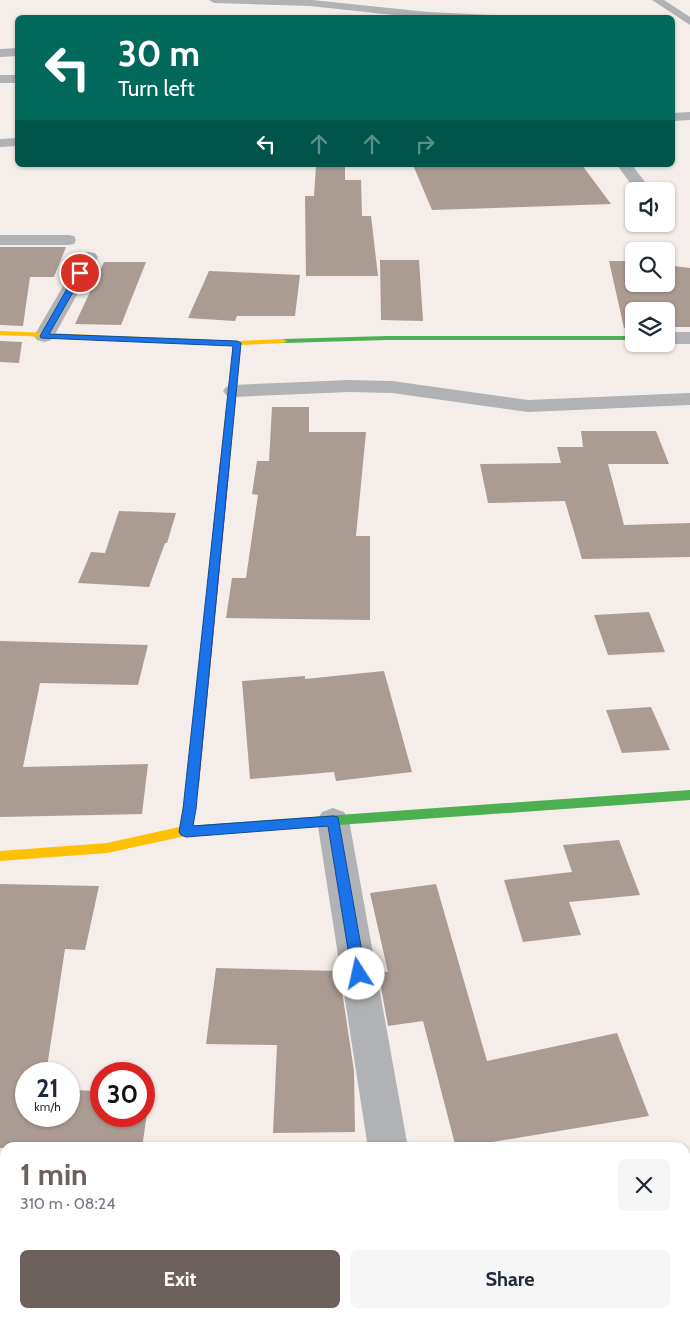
<!DOCTYPE html>
<meta charset="utf-8">
<style>
:root{--surface:#fff;--page:#f6f6f7;--text:#1f2937;--muted:#747a83;--accent:#6c615c}
body{margin:0;font-family:Cabin,sans-serif;background:var(--page);color:var(--text);height:100vh;display:flex;flex-direction:column;font-size:19px;white-space:nowrap}
*{box-sizing:border-box;margin:0}
p{font-size:16px;color:var(--muted)}
.icon{flex:none;width:28px;height:28px;fill:none;stroke:currentColor;stroke-width:2;stroke-linecap:round;stroke-linejoin:round}
.map{position:relative;flex:1;overflow:hidden}
.panel{position:absolute;left:0px;top:1142px;width:690px;height:176px;display:flex;flex-direction:column;background:var(--surface);border-radius:15px 15px 0 0;box-shadow:0 1px 4px #0004}
.panel>*{flex:none}
.banner{position:absolute;left:15px;top:15px;width:660px;height:152px;border-radius:8px;box-shadow:0 1px 4px #0004;background:#00695c;color:#fff;overflow:hidden}
.controls{position:absolute;left:625px;top:182px;display:grid;gap:10px}
.controls a{display:grid;place-items:center;width:50px;height:50px;border-radius:8px;background:var(--surface);box-shadow:0 1px 4px #0004;font-size:25px}
.speed{position:absolute;left:15px;top:1062px;display:flex;gap:10px;font-size:25px;font-weight:700;text-align:center}
.speed>*{display:grid;place-content:center;width:65px;height:65px;border-radius:50%;background:var(--surface);box-shadow:0 1px 4px #0004;line-height:1}
.speed small{font-size:12px;font-weight:400}
.speed .limit{border:8px solid #d22;background:#fff;color:#111}
.pin{position:absolute;display:grid;place-items:center;width:42px;height:42px;color:#fff;margin:-21px;border:2px solid #fff;border-radius:50%;box-shadow:0 1px 5px #0007}
.me{position:absolute;width:55px;margin:-28px;rotate:350deg;stroke-linejoin:round;filter:drop-shadow(0 0 4px #0008)}
.turn{display:flex;align-items:center;gap:18px;height:105px;padding:0 20px;font-size:22px}
.turn .icon{width:65px;height:65px;stroke-width:2.5}
.turn b{display:block;font-size:35px;line-height:42px}
.lanes{display:flex;align-items:center;height:48px;padding:0 20px;background:#0003;justify-content:center;gap:25px;direction:ltr}
.lanes .off{opacity:.35}
.round{display:grid;place-items:center;flex:none;width:52px;height:52px;border-radius:8px;background:var(--page)}
.overview{display:flex;align-items:center;justify-content:space-between;height:85px;padding:0 20px}
h1{font-size:30px;font-weight:800;line-height:38px;color:var(--accent)}
.action{display:flex;gap:10px;margin-top:auto;padding:10px 20px}
.action a{flex:1;height:58px;border-radius:8px;background:var(--accent);color:#fff;font-size:20px;font-weight:800;line-height:58px;text-align:center}
.action a+a{background:var(--page);color:var(--text)}
.map>svg:first-child{display:block}
.building{fill:#ab9c93}
.lines{fill:none;stroke-linecap:round;stroke-linejoin:round}
.street{fill:#b0b2b5;fill-rule:evenodd}
.fast{fill:#4caf50;fill-rule:evenodd}
.slow{fill:#ffc107;fill-rule:evenodd}
.jam{fill:#c62828;fill-rule:evenodd}
.route{fill:#1a73e8;stroke:#114b97}
</style>
<div class="map">
<svg width="690" height="1318" viewBox="0 0 690 1318">
<rect width="100%" height="100%" fill="#f5ede9"/>
<g class="building">
<path d="M 316,165 L 345,165 L 345,180 L 361,180 L 362,216 L 371,216 L 378,276 L 306,276 L 305,196 L 314,196 Z"/>
<path d="M 413,165 L 582,165 L 611,204 L 432,210 Z"/>
<path d="M 0,247 L 66,247 L 54,277 L 30,277 L 23,326 L 0,325 Z"/>
<path d="M 380,260 L 419,260 L 423,321 L 381,320 Z"/>
<path d="M 609,261 L 634,261 L 634,284 L 666,284 L 666,265 L 690,268 L 690,327 L 666,327 L 666,311 L 634,311 L 634,328 L 624,328 Z"/>
<path d="M 104,262 L 146,262 L 121,325 L 75,324 Z"/>
<path d="M 209,271 L 300,275 L 295,316 L 237,316 L 235,321 L 188,318 Z"/>
<path d="M 0,341 L 22,342 L 19,363 L 0,362 Z"/>
<path d="M 272,407 L 309,407 L 309,432 L 366,432 L 356,536 L 370,536 L 370,620 L 226,618 L 232,578 L 246,578 L 258,495 L 252,494 L 257,461 L 269,461 Z"/>
<path d="M 581,431 L 656,431 L 669,464 L 608,464 L 624,525 L 690,523 L 690,557 L 582,559 L 565,501 L 488,503 L 480,464 L 561,463 L 557,447 L 583,447 Z"/>
<path d="M 119,511 L 176,513 L 167,543 L 165,543 L 149,587 L 78,583 L 91,552 L 105,553 Z"/>
<path d="M 649,612 L 665,652 L 608,655 L 594,615 Z"/>
<path d="M 0,641 L 148,645 L 138,685 L 40,683 L 23,767 L 148,764 L 142,814 L 0,817 Z"/>
<path d="M 384,671 L 412,772 L 336,781 L 334,772 L 250,779 L 242,681 L 305,676 L 305,679 Z"/>
<path d="M 651,707 L 670,750 L 622,753 L 606,710 Z"/>
<path d="M 619,840 L 640,895 L 569,902 L 581,935 L 523,942 L 504,880 L 572,872 L 563,845 Z"/>
<path d="M 0,884 L 99,886 L 85,950 L 65,949 L 46,1074 L 26,1074 L 26,1116 L 69,1116 L 69,1090 L 101,1091 L 101,1116 L 144,1116 L 144,1092 L 150,1092 L 142,1148 L 0,1148 Z"/>
<path d="M 436,884 L 487,1061 L 617,1033 L 649,1116 L 456,1148 L 423,1021 L 388,1026 L 378,971 L 388,972 L 370,893 Z"/>
<path d="M 216,968 L 339,971 L 354,1071 L 355,1132 L 273,1133 L 277,1045 L 206,1044 Z"/>
</g>
<g class="lines">
<g class="street">
<path d="M 209,0 L 312,0 L 428,12 L 491,15 L 496,18 L 421,18 L 310,6 L 214,3 Z"/>
<path d="M 652,0 L 664,0 L 690,17 L 690,25 Z"/>
<path d="M 18,48 L 18,56 L 0,57 L 0,49 Z"/>
<rect x="0" y="75" width="18" height="8"/>
<path d="M 690,112 L 690,120 L 672,121 L 672,113 Z"/>
<path d="M 18,138 L 18,146 L 0,147 L 0,139 Z"/>
<path d="M 617,165 L 632,165 L 652,191 L 636,191 Z"/>
<path d="M 0,235 L 68,235 L 74,236 L 76,240 L 74,244 L 68,245 L 0,245 Z"/>
<path d="M 89,252 L 95,253 L 98,257 L 54,336 L 51,340 L 44,342 L 37,340 L 34,336 L 80,257 L 83,253 Z"/>
<rect x="666" y="332" width="24" height="12"/>
<path d="M 349,380 L 392,381 L 528,400 L 690,393 L 690,405 L 528,412 L 392,393 L 349,392 L 233,397 L 226,395 L 223,391 L 226,387 L 233,385 Z"/>
<path d="M 333,808 L 344,812 L 349,820 L 408,1148 L 368,1148 L 317,820 L 322,812 Z"/>
<path d="M 394,1314 L 438,1314 L 439,1318 L 395,1318 Z"/>
</g>
<g class="fast">
<path d="M 387,336 L 634,336 L 634,340 L 387,340 L 283,343 L 279,341 L 283,339 Z"/>
<path d="M 690,790 L 690,800 L 185,836 L 180,835 L 178,831 L 180,827 L 185,826 Z"/>
</g>
<g class="slow">
<path d="M 0,331 L 237,341 L 283,339 L 287,341 L 283,343 L 241,345 L 230,462 L 225,465 L 220,462 L 233,345 L 0,335 Z"/>
<path d="M 193,779 L 197,781 L 199,784 L 190,835 L 107,853 L 0,861 L 0,851 L 107,843 L 179,827 L 187,784 L 189,781 Z"/>
</g>
<path class="jam" d="M 225,459 L 230,462 L 199,784 L 197,787 L 189,787 L 187,784 L 220,462 Z"/>
</g>
<path class="route" d="M 80,271 L 84,273 L 49,334 L 237,341 L 241,343 L 196,809 L 193,826 L 333,816 L 338,817 L 366,974 L 364,979 L 359,981 L 354,979 L 352,974 L 328,826 L 186,837 L 181,835 L 179,832 L 183,809 L 233,346 L 41,338 L 40,336 L 76,273 Z"/>
</svg>
<div class="controls">
<a><svg class="icon" aria-label="sound" viewBox="0 0 24 24"><path d="M4 9h4l5-4v14l-5-4H4zM17 9q2 3 0 6"/></svg></a>
<a><svg class="icon" aria-label="search" viewBox="0 0 24 24"><circle cx="10" cy="10" r="6"/><path d="M15 15l6 6"/></svg></a>
<a><svg class="icon" aria-label="layers" viewBox="0 0 24 24"><path d="M12 4l9 5-9 5-9-5zM3 14l9 5 9-5"/></svg></a>
</div>
<div class="speed"><div>21<small>km/h</small></div><div class="limit">30</div></div>
<div class="pin" style="left:80px;top:273px;background:#d93025"><svg class="icon" aria-label="arrive" viewBox="0 0 24 24"><path d="M6 21V4h12l-3 4 3 4H6"/></svg></div>
<svg class="me" style="left:359px;top:974px" viewBox="-20 -20 40 40"><circle r="19" fill="#fff"/><path d="M0-13L10 11 0 6-10 11z" fill="#1a73e8"/></svg>
<div class="banner">
<div class="turn"><svg class="icon" aria-label="left" viewBox="0 0 24 24"><path d="M17 20v-9H6M10 6l-5 5 5 5"/></svg><div><b>30 m</b>Turn left</div></div>
<div class="lanes"><svg class="icon" aria-label="left" viewBox="0 0 24 24"><path d="M17 20v-9H6M10 6l-5 5 5 5"/></svg><svg class="icon off" aria-label="ahead" viewBox="0 0 24 24"><path d="M12 20V5M6 11l6-6 6 6"/></svg><svg class="icon off" aria-label="ahead" viewBox="0 0 24 24"><path d="M12 20V5M6 11l6-6 6 6"/></svg><svg class="icon off" aria-label="right" viewBox="0 0 24 24"><path d="M7 20v-9h11M14 6l5 5-5 5"/></svg></div>
</div>
<section class="panel">
<div class="overview"><div><h1>1 min</h1><p>310 m · 08:24</p></div><a class="round"><svg class="icon" aria-label="close" viewBox="0 0 24 24"><path d="M6 6l12 12M18 6L6 18"/></svg></a></div>
<div class="action"><a>Exit</a><a>Share</a></div>
</section>
</div>
